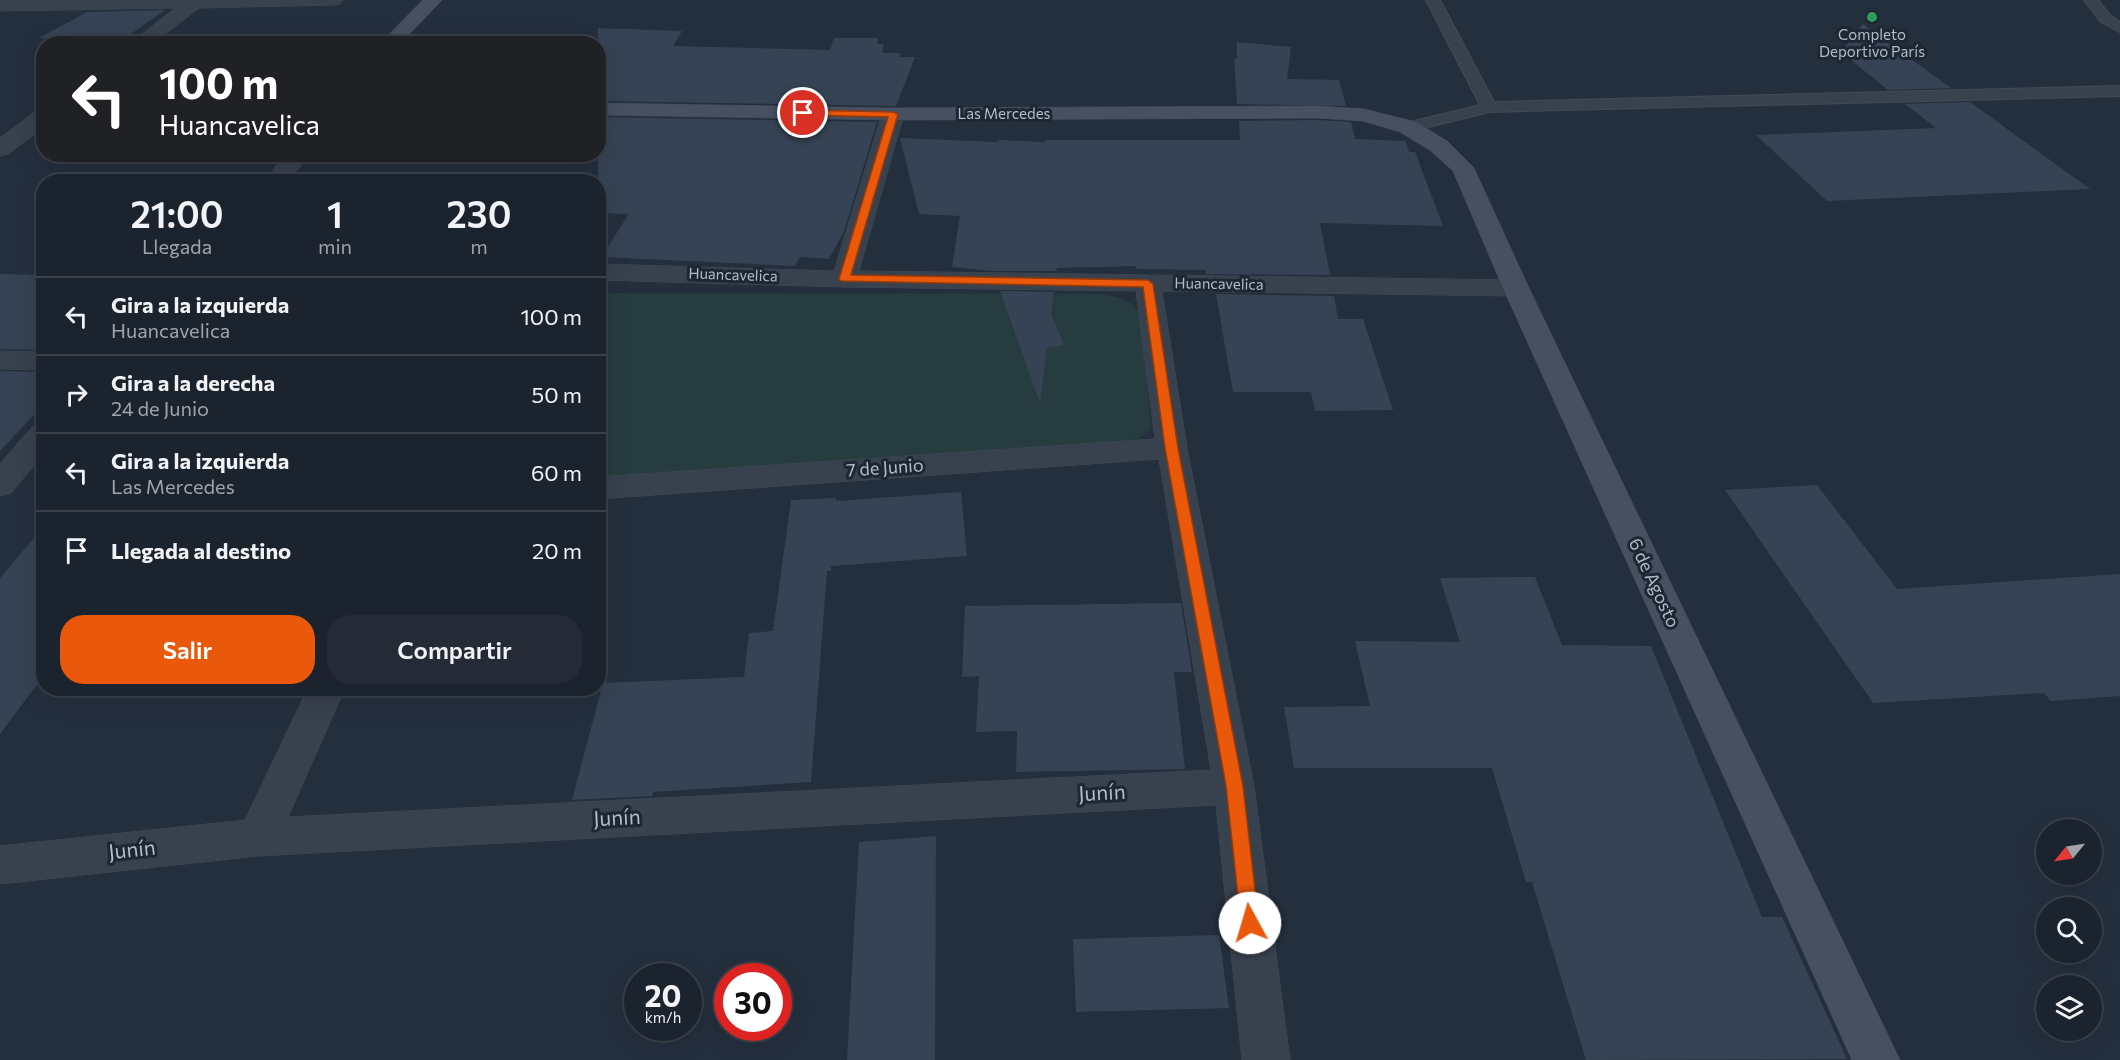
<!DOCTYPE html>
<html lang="es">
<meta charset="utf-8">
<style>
:root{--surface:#1b232e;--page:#242b36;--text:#f1f3f6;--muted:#a0a4aa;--line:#39404a;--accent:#ea580c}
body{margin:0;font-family:Commissioner,sans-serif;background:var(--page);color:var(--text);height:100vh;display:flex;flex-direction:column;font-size:22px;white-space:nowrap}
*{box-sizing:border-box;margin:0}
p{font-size:20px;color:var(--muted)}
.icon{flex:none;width:33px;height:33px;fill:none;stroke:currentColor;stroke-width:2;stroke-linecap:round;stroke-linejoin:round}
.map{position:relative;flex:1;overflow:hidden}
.details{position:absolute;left:36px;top:174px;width:570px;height:522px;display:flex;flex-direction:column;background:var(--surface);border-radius:24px;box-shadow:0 6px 24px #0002,0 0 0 2px var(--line)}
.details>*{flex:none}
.hud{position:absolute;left:36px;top:36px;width:570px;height:126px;border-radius:24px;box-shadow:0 6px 24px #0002,0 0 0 2px var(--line);background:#202124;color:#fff;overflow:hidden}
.needle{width:39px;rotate:240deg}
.tools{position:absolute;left:2036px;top:819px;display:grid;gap:12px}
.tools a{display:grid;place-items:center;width:66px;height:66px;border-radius:50%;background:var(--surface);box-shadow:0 6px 24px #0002,0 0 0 2px var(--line);font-size:30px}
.speed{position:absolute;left:624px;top:963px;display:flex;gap:12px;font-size:30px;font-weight:700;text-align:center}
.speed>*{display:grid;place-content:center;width:78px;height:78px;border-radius:50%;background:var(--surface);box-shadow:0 6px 24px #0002,0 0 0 2px var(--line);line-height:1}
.speed small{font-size:15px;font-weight:400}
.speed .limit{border:9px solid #d22;background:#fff;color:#111}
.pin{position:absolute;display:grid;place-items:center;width:51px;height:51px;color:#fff;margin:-26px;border:3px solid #fff;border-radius:50%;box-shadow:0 2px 6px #0007}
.me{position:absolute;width:66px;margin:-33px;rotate:354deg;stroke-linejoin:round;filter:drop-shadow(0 0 4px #0008)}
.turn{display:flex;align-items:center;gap:21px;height:126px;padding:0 24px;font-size:27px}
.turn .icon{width:78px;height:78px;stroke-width:2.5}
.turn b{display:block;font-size:42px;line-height:51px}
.eta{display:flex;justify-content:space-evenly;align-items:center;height:102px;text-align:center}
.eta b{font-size:36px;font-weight:600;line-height:42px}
.cta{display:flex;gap:12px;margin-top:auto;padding:12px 24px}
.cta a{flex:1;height:69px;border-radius:24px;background:var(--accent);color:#fff;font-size:24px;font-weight:600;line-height:69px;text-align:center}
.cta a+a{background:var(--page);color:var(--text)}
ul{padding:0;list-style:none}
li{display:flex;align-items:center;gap:18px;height:78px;padding:0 24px;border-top:2px solid var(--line)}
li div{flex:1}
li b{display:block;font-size:22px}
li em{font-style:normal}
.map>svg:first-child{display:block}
.green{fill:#263c3f}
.building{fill:#364354}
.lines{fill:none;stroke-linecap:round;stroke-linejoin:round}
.lane-casing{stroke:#414a57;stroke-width:2}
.street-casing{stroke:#414a57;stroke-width:1}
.secondary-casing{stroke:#414a57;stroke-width:1}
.lane{fill:#38414e;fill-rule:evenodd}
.street{fill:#38414e;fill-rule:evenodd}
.secondary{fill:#465061;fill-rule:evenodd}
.route{fill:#ea580c;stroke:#983908;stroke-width:1.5}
.leisure-dot{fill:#2e9e5b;stroke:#1d2633;stroke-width:2}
.labels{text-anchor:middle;stroke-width:6;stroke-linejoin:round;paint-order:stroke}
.far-poi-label{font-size:15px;fill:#b4bcc9;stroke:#1d2633}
.far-street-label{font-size:15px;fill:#b4bcc9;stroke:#1d2633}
.street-label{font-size:18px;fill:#b4bcc9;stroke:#1d2633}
.near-street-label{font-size:21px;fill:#b4bcc9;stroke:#1d2633}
</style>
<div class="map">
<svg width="2120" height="1060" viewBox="0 0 2120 1060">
<rect width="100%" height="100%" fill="#242f3e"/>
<path class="green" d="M 599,293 L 1104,294 C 1121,298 1134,300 1141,317 L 1151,429 L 1139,439 L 1105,445 L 599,477 Z"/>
<g class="building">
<path d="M 165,10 L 118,43 L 39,38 L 87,12 Z"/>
<path d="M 1863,24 L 1951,88 L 1888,90 L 1841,52 Z"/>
<path d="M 598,28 L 682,31 L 673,46 L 830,50 L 834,38 L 878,38 L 877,44 L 884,44 L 882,53 L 900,53 L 899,57 L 915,57 L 896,106 L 598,101 Z"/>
<path d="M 1237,42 L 1291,47 L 1287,79 L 1339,80 L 1346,106 L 1237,104 L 1234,59 L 1237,59 Z"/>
<path d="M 1970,102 L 2090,189 L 1827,201 L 1756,135 L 1936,128 L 1905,104 Z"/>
<path d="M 598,117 L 877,122 L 844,231 L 829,259 L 800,257 L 795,266 L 601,257 L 629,214 L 598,213 Z"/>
<path d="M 1318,120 L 1351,122 L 1355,139 L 1406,141 L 1409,152 L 1415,152 L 1443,226 L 1320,223 L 1330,275 L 1206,274 L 1206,270 L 1136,269 L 1136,266 L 1057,268 L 1056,271 L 993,271 L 952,267 L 960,216 L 919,214 L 900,138 L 998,142 L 999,140 L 1045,142 L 1045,140 L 1240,140 L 1239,121 Z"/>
<path d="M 0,274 L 44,275 L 44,350 L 0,349 Z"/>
<path d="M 1000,291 L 1054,292 L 1051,314 L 1064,345 L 1047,348 L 1040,403 Z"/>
<path d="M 1216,294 L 1334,296 L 1338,319 L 1363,319 L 1393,410 L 1315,411 L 1311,392 L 1233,392 Z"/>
<path d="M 0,371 L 44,372 L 44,404 L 0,451 Z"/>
<path d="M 1817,485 L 1897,589 L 2120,574 L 2120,696 L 2051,701 L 2044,693 L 1873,703 L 1725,490 Z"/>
<path d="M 961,492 L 967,556 L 831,566 L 831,571 L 827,571 L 811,782 L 653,792 L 652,796 L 572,800 L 603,683 L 744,677 L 749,633 L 773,631 L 791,500 L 836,498 L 836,501 Z"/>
<path d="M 44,526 L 44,675 L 0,734 L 0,578 Z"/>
<path d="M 1535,577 L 1562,645 L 1651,646 L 1762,917 L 1782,917 L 1847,1059 L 1586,1060 L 1532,882 L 1526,882 L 1492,768 L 1294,768 L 1284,707 L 1370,706 L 1355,641 L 1460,642 L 1440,578 Z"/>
<path d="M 1181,603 L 1192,672 L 1174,672 L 1185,769 L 1016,772 L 1017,731 L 976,732 L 979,676 L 962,677 L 965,606 Z"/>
<path d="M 936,836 L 935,1060 L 847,1060 L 859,842 Z"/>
<path d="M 1219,935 L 1229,1008 L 1076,1012 L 1073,939 Z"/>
</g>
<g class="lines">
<g class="lane-casing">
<g id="lane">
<path d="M 1426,0 L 1440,0 L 1494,102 L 2120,86 L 2120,96 L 1489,112 L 1408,132 L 1400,127 L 1402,124 L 1480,105 Z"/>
<path d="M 2084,0 L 2098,0 L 2110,15 L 2120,22 L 2120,32 L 2100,21 Z"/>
</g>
</g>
<g class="street-casing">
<g id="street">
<path d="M 0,0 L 343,0 L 340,4 L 334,5 L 199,8 L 152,44 L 130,44 L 175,8 L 0,11 Z"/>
<path d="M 893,108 L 901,109 L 904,114 L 859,271 L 1516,280 L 1525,282 L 1529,288 L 1525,294 L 1516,296 L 1162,291 L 1187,448 L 1254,786 L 1290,1060 L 1242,1060 L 1216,805 L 258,856 L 0,884 L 0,846 L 245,820 L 308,688 L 345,688 L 288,817 L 1211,770 L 1159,459 L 598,499 L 598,477 L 1155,439 L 1136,291 L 844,287 L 598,280 L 598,264 L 834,271 L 882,114 L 885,109 Z"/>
<path d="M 44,110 L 44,127 L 8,154 L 0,156 L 0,138 L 36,111 Z"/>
<path d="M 286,154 L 310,154 L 288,182 L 264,182 Z"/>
<path d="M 0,351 L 44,352 L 44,370 L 0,369 Z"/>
<path d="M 44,423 L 44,454 L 11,493 L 0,496 L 0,464 L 33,426 Z"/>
</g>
</g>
<g class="secondary-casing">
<g id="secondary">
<path d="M 423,0 L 442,0 L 400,44 L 380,44 Z"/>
<path d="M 598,103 L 893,108 L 1318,106 L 1364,109 L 1416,122 L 1447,141 L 1474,168 L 1529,288 L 1900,1060 L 1852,1060 L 1503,288 L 1453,171 L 1431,151 L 1400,132 L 1363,121 L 1318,118 L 893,120 L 598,115 Z"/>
</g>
</g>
<use href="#lane" class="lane"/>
<use href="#street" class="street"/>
<use href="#secondary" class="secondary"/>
</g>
<path class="route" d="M 803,110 L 893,112 L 898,114 L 851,275 L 1148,280 L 1153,284 L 1178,448 L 1243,786 L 1259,923 L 1257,929 L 1250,932 L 1244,929 L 1241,923 L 1226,786 L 1165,448 L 1143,287 L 841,281 L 839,279 L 888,117 L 800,115 L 798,113 Z"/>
<circle class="leisure-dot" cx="1872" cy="17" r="6"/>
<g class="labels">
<g class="far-poi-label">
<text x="1872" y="40">Completo<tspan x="1872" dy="17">Deportivo París</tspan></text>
</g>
<g class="far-street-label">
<text x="1004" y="119">Las Mercedes</text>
<text transform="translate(733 275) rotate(2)" y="5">Huancavelica</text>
<text transform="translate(1219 284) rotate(1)" y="5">Huancavelica</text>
</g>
<g class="street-label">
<text transform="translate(885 468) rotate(-4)" y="6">7 de Junio</text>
<text transform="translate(1654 583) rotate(65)" y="6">6 de Agosto</text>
</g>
<g class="near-street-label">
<text transform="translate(1102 793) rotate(-3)" y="7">Junín</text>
<text transform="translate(617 818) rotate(-3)" y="7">Junín</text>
<text transform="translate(132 850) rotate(-6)" y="7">Junín</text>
</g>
</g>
</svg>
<div class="tools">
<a><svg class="needle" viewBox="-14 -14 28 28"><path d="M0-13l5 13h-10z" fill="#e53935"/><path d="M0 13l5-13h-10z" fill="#a0a4aa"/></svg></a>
<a><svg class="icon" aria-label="search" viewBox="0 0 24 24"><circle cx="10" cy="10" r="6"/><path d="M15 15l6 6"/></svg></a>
<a><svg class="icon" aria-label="layers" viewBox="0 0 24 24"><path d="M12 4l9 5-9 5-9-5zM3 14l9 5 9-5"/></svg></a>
</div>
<div class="speed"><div>20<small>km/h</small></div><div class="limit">30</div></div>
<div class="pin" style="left:803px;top:113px;background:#d93025"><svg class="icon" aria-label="arrive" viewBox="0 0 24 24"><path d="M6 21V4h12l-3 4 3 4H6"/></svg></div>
<svg class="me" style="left:1250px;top:923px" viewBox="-20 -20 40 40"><circle r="19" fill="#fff"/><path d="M0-13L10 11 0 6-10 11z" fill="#ea580c"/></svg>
<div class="hud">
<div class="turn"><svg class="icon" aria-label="left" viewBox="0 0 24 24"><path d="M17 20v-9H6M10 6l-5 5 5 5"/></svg><div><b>100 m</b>Huancavelica</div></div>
</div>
<section class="details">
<div class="eta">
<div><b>21:00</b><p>Llegada</p></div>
<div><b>1</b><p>min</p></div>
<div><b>230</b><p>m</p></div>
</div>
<ul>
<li><svg class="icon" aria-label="left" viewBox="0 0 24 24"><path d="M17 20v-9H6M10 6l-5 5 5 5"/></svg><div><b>Gira a la izquierda</b><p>Huancavelica</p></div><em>100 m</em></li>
<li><svg class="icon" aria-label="right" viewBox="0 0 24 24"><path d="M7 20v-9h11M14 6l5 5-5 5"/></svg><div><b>Gira a la derecha</b><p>24 de Junio</p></div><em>50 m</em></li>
<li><svg class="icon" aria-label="left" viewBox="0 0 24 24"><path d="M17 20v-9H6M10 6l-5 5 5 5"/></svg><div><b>Gira a la izquierda</b><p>Las Mercedes</p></div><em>60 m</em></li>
<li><svg class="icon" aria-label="arrive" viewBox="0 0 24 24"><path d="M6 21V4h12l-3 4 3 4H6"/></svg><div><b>Llegada al destino</b></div><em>20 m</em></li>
</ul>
<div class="cta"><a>Salir</a><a>Compartir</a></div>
</section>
</div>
